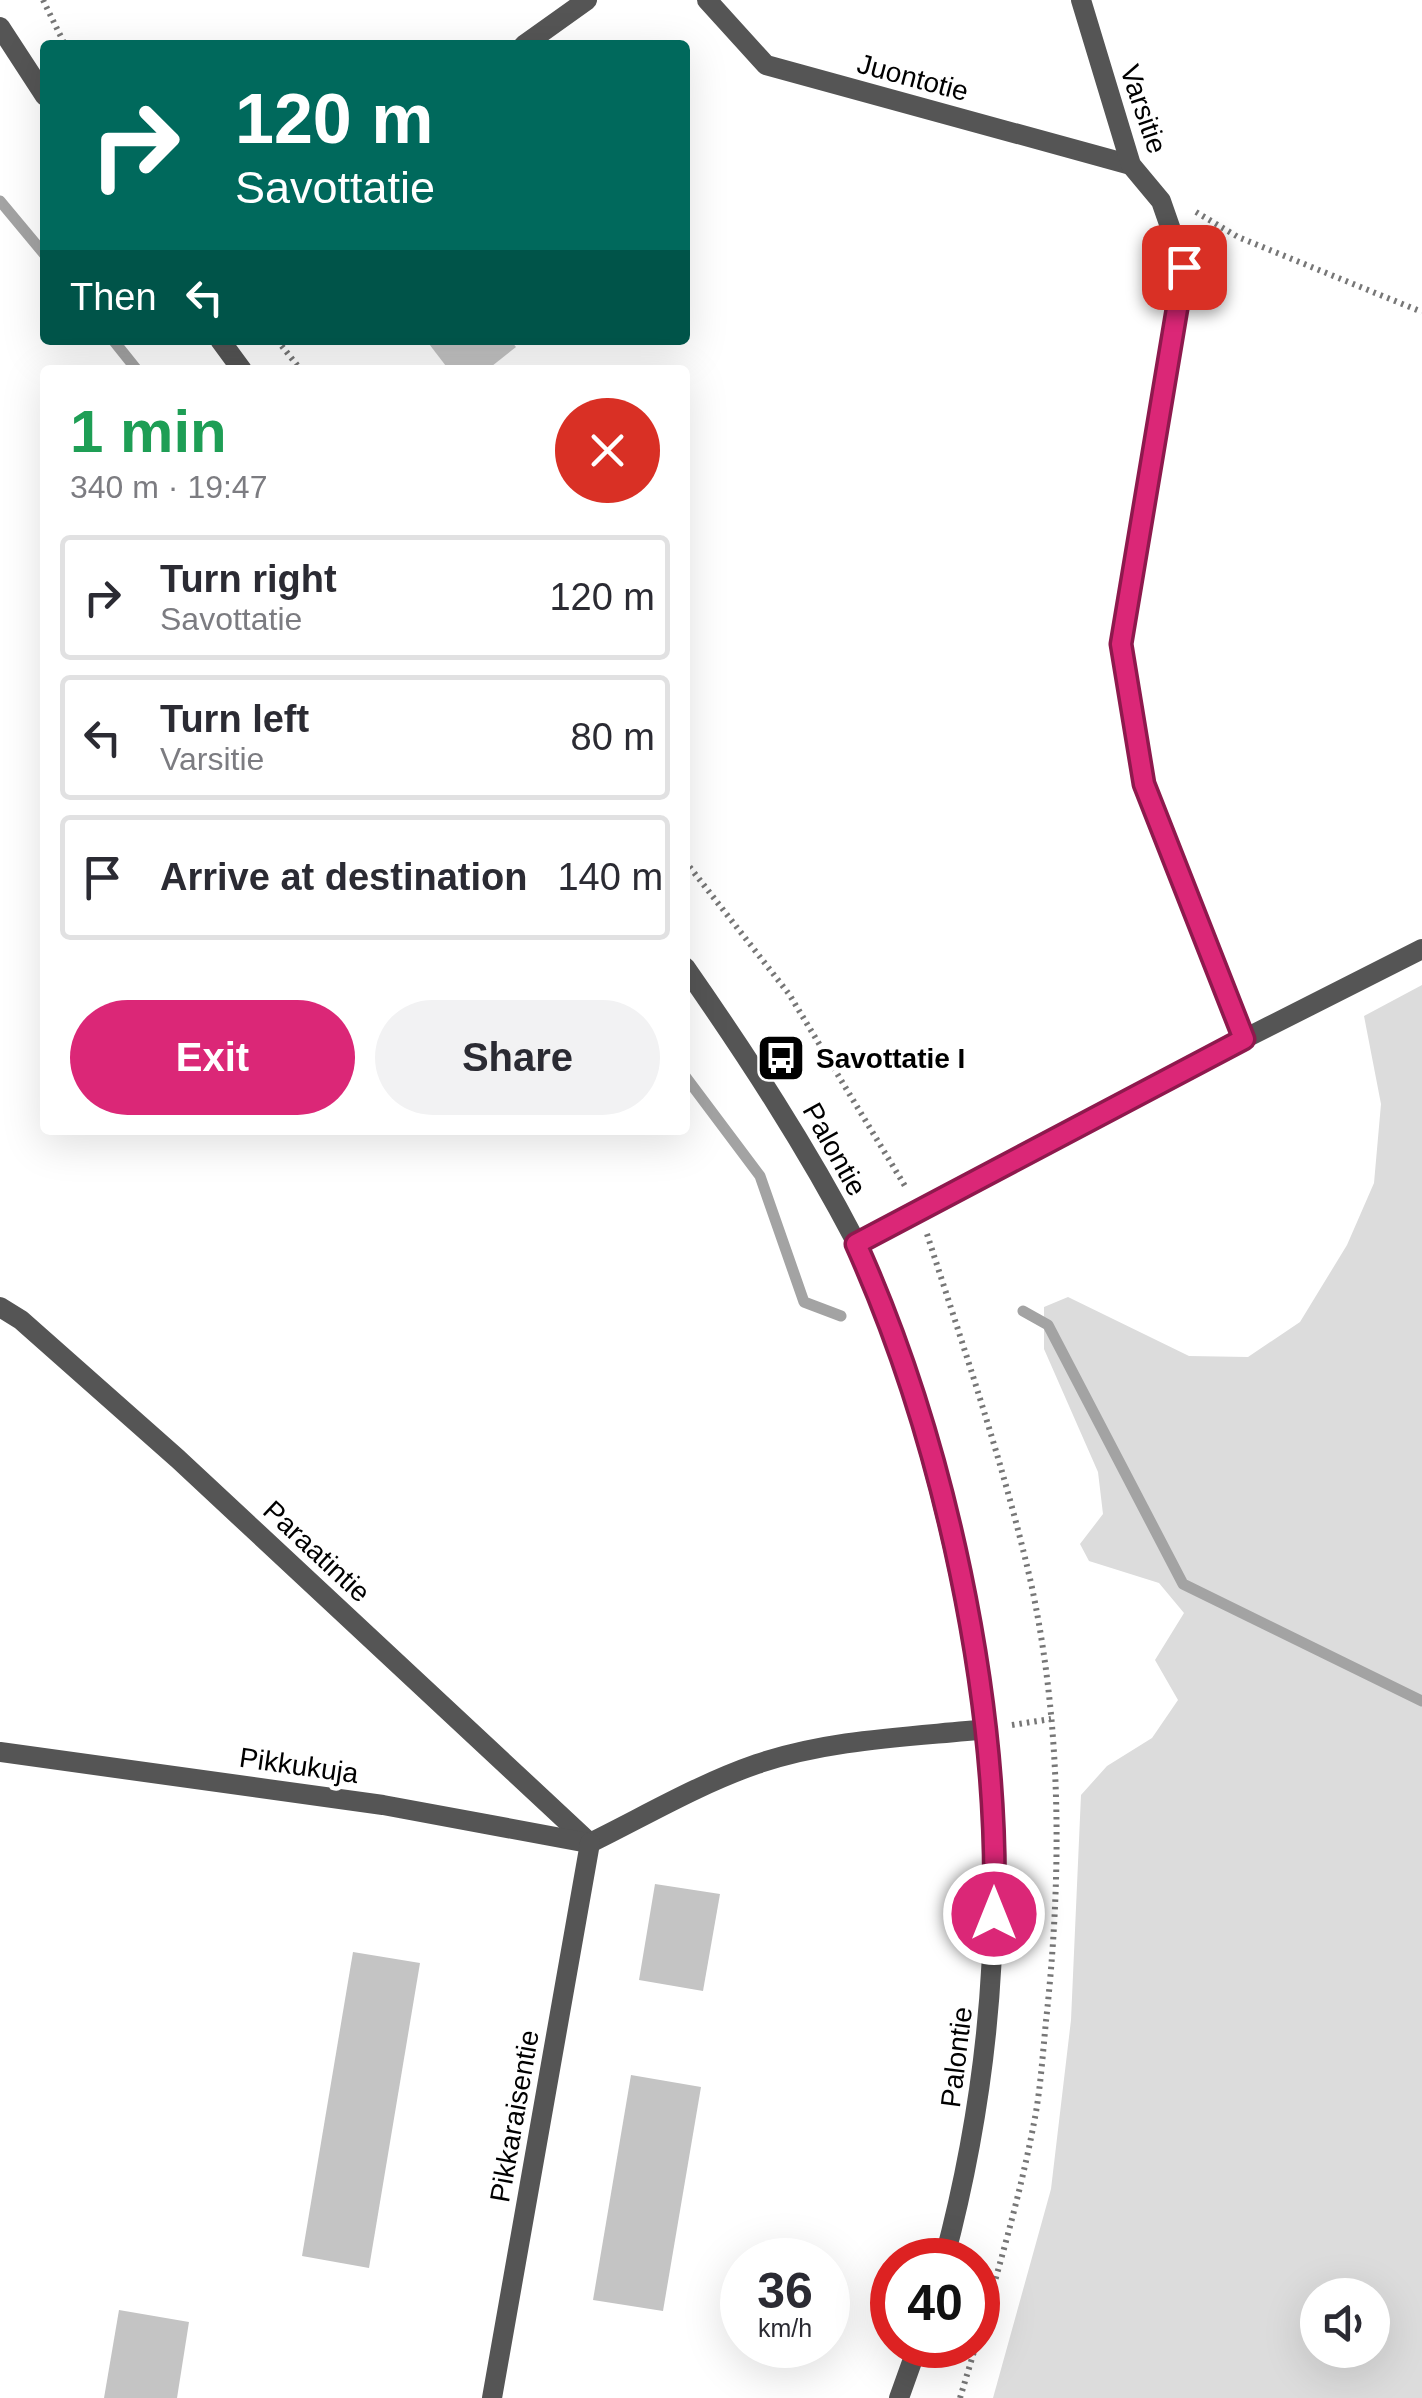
<!DOCTYPE html>
<meta charset="utf-8">
<style>
:root{--surface:#fff;--page:#f2f2f3;--text:#2b2b33;--muted:#7c7c81;--line:#e1e1e2;--accent:#db2777}
body{margin:0;font-family:Arial,sans-serif;background:var(--page);color:var(--text);height:100vh;display:flex;flex-direction:column;font-size:38px;white-space:nowrap}
*{box-sizing:border-box;margin:0}
p{font-size:32px;color:var(--muted)}
.icon{flex:none;width:55px;height:55px;fill:none;stroke:currentColor;stroke-width:2;stroke-linecap:round;stroke-linejoin:round}
.map{position:relative;flex:1;overflow:hidden}
.drawer{position:absolute;left:40px;top:365px;width:650px;height:770px;display:flex;flex-direction:column;background:var(--surface);border-radius:10px;box-shadow:0 10px 40px #0002}
.drawer>*{flex:none}
.banner{position:absolute;left:40px;top:40px;width:650px;height:305px;border-radius:10px;box-shadow:0 10px 40px #0002;background:#00695c;color:#fff;overflow:hidden}
.tools{position:absolute;left:1300px;top:2278px;display:grid;gap:20px}
.tools a{display:grid;place-items:center;width:90px;height:90px;border-radius:50%;background:var(--surface);box-shadow:0 10px 40px #0002;font-size:50px}
.speed{position:absolute;left:720px;top:2238px;display:flex;gap:20px;font-size:50px;font-weight:700;text-align:center}
.speed>*{display:grid;place-content:center;width:130px;height:130px;border-radius:50%;background:var(--surface);box-shadow:0 10px 40px #0002;line-height:1}
.speed small{font-size:25px;font-weight:400}
.speed .limit{border:15px solid #d22;background:#fff;color:#111}
.pin{position:absolute;display:grid;place-items:center;width:85px;height:85px;color:#fff;margin:-42px;border-radius:20px;box-shadow:0 5px 15px #0006}
.me{position:absolute;width:110px;margin:-55px;rotate:0deg;stroke-linejoin:round;filter:drop-shadow(0 0 8px #0008)}
.turn{display:flex;align-items:center;gap:35px;height:210px;padding:0 30px;font-size:45px}
.turn .icon{width:130px;height:130px;stroke-width:2.5}
.turn b{display:block;font-size:70px;line-height:85px}
.then{display:flex;align-items:center;height:95px;padding:0 30px;background:#0003;gap:20px;font-size:38px}
.round{display:grid;place-items:center;flex:none;width:105px;height:105px;border-radius:52px;background:var(--page)}
.head{display:flex;align-items:center;justify-content:space-between;height:170px;padding:0 30px}
h1{font-size:60px;font-weight:600;line-height:75px;color:#1e9e55}
.button{display:flex;gap:20px;margin-top:auto;padding:20px 30px}
.button a{flex:1;height:115px;border-radius:60px;background:var(--accent);color:#fff;font-size:40px;font-weight:600;line-height:115px;text-align:center}
.button a+a{background:var(--page);color:var(--text)}
ul{padding:0;list-style:none}
li{display:flex;align-items:center;gap:30px;height:125px;margin:0 20px 15px;padding:0 10px;border:5px solid var(--line);border-radius:10px}
li div{flex:1}
li b{display:block;font-size:38px}
li em{font-style:normal}
.map>svg:first-child{display:block}
.green{fill:#dcdcdc;fill-rule:evenodd}
.lines{fill:none;stroke-linecap:round;stroke-linejoin:round}
.stream{stroke:#a3a3a3;stroke-width:11}
.building{fill:#c4c4c4}
.path{stroke:#777;stroke-width:6;stroke-dasharray:2.5 5;stroke-linecap:butt}
.minor{stroke:#555;stroke-width:20}
.tertiary{stroke:#555;stroke-width:20}
.route-casing{stroke:#8e194d;stroke-width:25}
.route{stroke:#db2777;stroke-width:18}
.labels{text-anchor:middle;stroke-width:9;stroke-linejoin:round;paint-order:stroke}
.street-label{font-size:28px;fill:#000;stroke:#fff}
.poi-label{font-size:28px;font-weight:bold;fill:#000;stroke:#fff;text-anchor:start}
</style>
<div class="map">
<svg width="1422" height="2398" viewBox="0 0 1422 2398">
<rect width="100%" height="100%" fill="#fff"/>
<path class="green" d="M 1422,985 L 1422,2398 L 993,2398 L 1051,2189 L 1071,2020 L 1081,1795 L 1107,1766 L 1152,1738 L 1178,1700 L 1155,1660 L 1184,1613 L 1159,1583 L 1089,1561 L 1080,1544 L 1103,1514 L 1098,1472 L 1044,1349 L 1044,1307 L 1068,1297 L 1189,1356 L 1248,1357 L 1300,1322 L 1347,1245 L 1374,1183 L 1381,1104 L 1364,1016 ZM 1318,2295 L 1372,2295 L 1372,2350 L 1318,2350 Z"/>
<g class="lines">
<g class="stream">
<path d="M 0,201 L 45,255"/>
<path d="M 113,340 L 137,370"/>
<path d="M 685,1076 L 760,1176 L 804,1302 L 841,1316"/>
<path d="M 1023,1311 L 1048,1325 L 1183,1584 L 1422,1701"/>
</g>
</g>
<g class="building">
<path d="M 426,340 L 510,340 L 516,347 L 487,370 L 449,370 Z"/>
<path d="M 655,1884 L 720,1894 L 703,1991 L 639,1980 Z"/>
<path d="M 353,1952 L 420,1963 L 369,2268 L 302,2256 Z"/>
<path d="M 631,2075 L 701,2087 L 663,2311 L 593,2300 Z"/>
<path d="M 119,2310 L 189,2322 L 177,2398 L 104,2398 Z"/>
</g>
<g class="lines">
<g class="path">
<path d="M 43,0 L 65,45"/>
<path d="M 1196,212 L 1238,237 L 1422,312"/>
<path d="M 277,340 L 301,370"/>
<path d="M 685,861 L 789,994 L 905,1186"/>
<path d="M 927,1234 C 964,1349 1004,1465 1031,1583 C 1062,1727 1062,1876 1046,2021 C 1043,2051 1041,2082 1036,2112 C 1022,2189 1000,2264 978,2340"/>
<path d="M 1012,1725 L 1051,1719"/>
<path d="M 960,2398 L 976,2345"/>
</g>
<g class="minor">
<path d="M 707,0 L 766,65 L 1131,165"/>
<path d="M 1081,0 L 1131,165 L 1161,201 L 1184,267 L 1121,644 L 1144,784 L 1244,1039"/>
<path d="M 524,45 L 587,0"/>
<path d="M 856,1243 L 1244,1039 L 1422,949"/>
<path d="M 0,1307 L 21,1320 L 178,1459 L 590,1843"/>
<path d="M 0,1752 L 383,1805 L 588,1843"/>
<path d="M 590,1843 C 645,1816 699,1784 757,1764 C 830,1739 911,1737 987,1729"/>
<path d="M 492,2398 L 590,1843"/>
</g>
<g class="tertiary">
<path d="M 0,27 L 45,96"/>
<path d="M 220,340 L 242,370"/>
<path d="M 685,967 C 747,1056 806,1146 856,1242 C 891,1311 911,1389 932,1463 C 1006,1736 1017,1986 944,2260"/>
<path d="M 899,2398 L 918,2345"/>
</g>
</g>
<g class="lines">
<g class="route-casing">
<path id="route" d="M 994,1914 C 1000,1699 944,1440 856,1244 L 1244,1039 L 1144,784 L 1121,644 L 1184,267"/>
</g>
<use href="#route" class="route"/>
</g>
<defs>
<g id="bus-square" transform="scale(2.5)"><rect x="-9" y="-9" width="18" height="18" rx="4" fill="#000" stroke="#fff"/><path d="M-5-6H5V4H4V6H2V4H-2V6H-4V4H-5ZM-3.5-4V0h7V-4ZM-3.5 1.2v1.5H-2V1.2ZM2 1.2v1.5H3.5V1.2Z" fill="#fff"/></g>
</defs>
<g fill-rule="evenodd">
<use href="#bus-square" x="781" y="1058"/>
</g>
<g class="labels">
<g class="street-label">
<text transform="translate(913 77) rotate(15)" y="10">Juontotie</text>
<text transform="translate(1144 109) rotate(71)" y="10">Varsitie</text>
<text transform="translate(835 1149) rotate(61)" y="10">Palontie</text>
<text transform="translate(317 1551) rotate(43)" y="10">Paraatintie</text>
<text transform="translate(299 1765) rotate(8)" y="10">Pikkukuja</text>
<text transform="translate(956 2057) rotate(-83)" y="10">Palontie</text>
<text transform="translate(514 2116) rotate(-80)" y="10">Pikkaraisentie</text>
</g>
<g class="poi-label">
<text x="816" y="1068">Savottatie I</text>
</g>
</g>
</svg>
<div class="tools">
<a><svg class="icon" aria-label="sound" viewBox="0 0 24 24"><path d="M4 9h4l5-4v14l-5-4H4zM17 9q2 3 0 6"/></svg></a>
</div>
<div class="speed"><div>36<small>km/h</small></div><div class="limit">40</div></div>
<div class="pin" style="left:1184px;top:267px;background:#d93025"><svg class="icon" aria-label="arrive" viewBox="0 0 24 24"><path d="M6 21V4h12l-3 4 3 4H6"/></svg></div>
<svg class="me" style="left:994px;top:1914px" viewBox="-20 -20 40 40"><circle r="17" fill="#db2777" stroke="#fff" stroke-width="3"/><path d="M0-11L8 9 0 5-8 9z" fill="#fff"/></svg>
<div class="banner">
<div class="turn"><svg class="icon" aria-label="right" viewBox="0 0 24 24"><path d="M7 20v-9h11M14 6l5 5-5 5"/></svg><div><b>120 m</b>Savottatie</div></div>
<div class="then">Then<svg class="icon" aria-label="left" viewBox="0 0 24 24"><path d="M17 20v-9H6M10 6l-5 5 5 5"/></svg></div>
</div>
<section class="drawer">
<div class="head"><div><h1>1 min</h1><p>340 m · 19:47</p></div><a class="round" style="background:#d93025;color:#fff"><svg class="icon" aria-label="close" viewBox="0 0 24 24"><path d="M6 6l12 12M18 6L6 18"/></svg></a></div>
<ul>
<li><svg class="icon" aria-label="right" viewBox="0 0 24 24"><path d="M7 20v-9h11M14 6l5 5-5 5"/></svg><div><b>Turn right</b><p>Savottatie</p></div><em>120 m</em></li>
<li><svg class="icon" aria-label="left" viewBox="0 0 24 24"><path d="M17 20v-9H6M10 6l-5 5 5 5"/></svg><div><b>Turn left</b><p>Varsitie</p></div><em>80 m</em></li>
<li><svg class="icon" aria-label="arrive" viewBox="0 0 24 24"><path d="M6 21V4h12l-3 4 3 4H6"/></svg><div><b>Arrive at destination</b></div><em>140 m</em></li>
</ul>
<div class="button"><a>Exit</a><a>Share</a></div>
</section>
</div>
